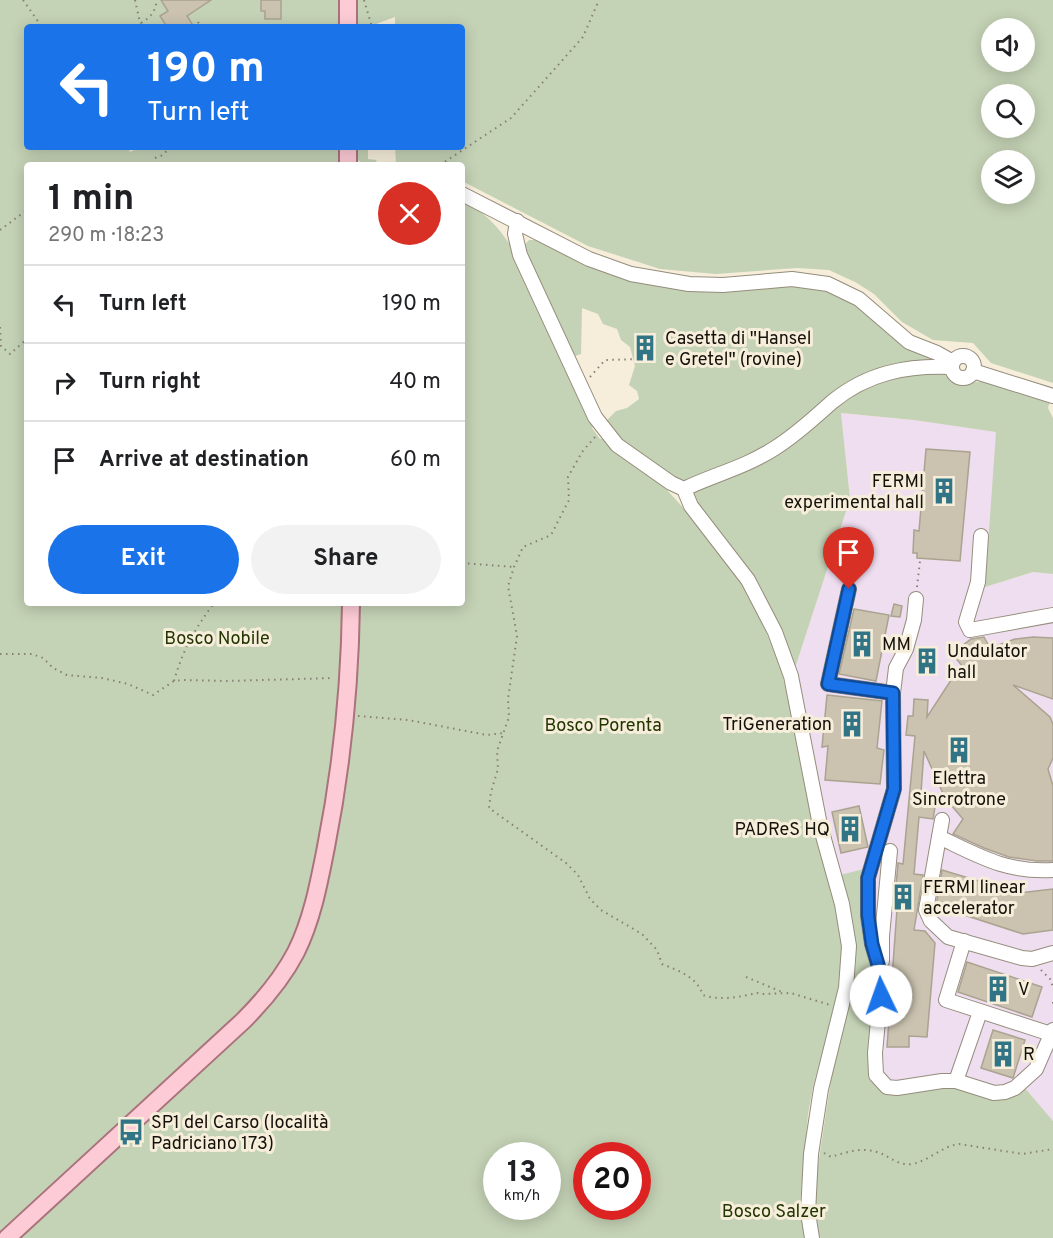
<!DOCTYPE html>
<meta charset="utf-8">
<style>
:root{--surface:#fff;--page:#f2f2f2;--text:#202124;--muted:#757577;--line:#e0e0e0;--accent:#1a73e8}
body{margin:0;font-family:Overpass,sans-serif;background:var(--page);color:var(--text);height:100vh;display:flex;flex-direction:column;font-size:22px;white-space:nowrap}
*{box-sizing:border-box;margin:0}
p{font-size:20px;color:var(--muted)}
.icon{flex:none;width:33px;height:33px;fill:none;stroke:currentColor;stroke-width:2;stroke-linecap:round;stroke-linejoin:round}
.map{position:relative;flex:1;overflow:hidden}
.panel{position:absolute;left:24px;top:162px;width:441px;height:444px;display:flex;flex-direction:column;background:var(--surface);border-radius:6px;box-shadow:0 3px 15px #0003}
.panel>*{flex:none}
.guide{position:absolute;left:24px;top:24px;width:441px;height:126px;border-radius:6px;box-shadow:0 3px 15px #0003;background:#1a73e8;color:#fff;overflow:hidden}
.buttons{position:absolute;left:981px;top:18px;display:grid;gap:12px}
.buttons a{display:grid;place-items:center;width:54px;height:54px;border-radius:50%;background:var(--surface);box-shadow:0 3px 15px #0003;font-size:30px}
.speed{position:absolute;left:483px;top:1142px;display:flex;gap:12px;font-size:30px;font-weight:700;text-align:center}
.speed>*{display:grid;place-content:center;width:78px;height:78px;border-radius:50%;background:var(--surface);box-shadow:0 3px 15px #0003;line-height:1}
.speed small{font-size:15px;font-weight:400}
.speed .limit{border:9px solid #d22;background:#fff;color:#111}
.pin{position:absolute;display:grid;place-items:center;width:51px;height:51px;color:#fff;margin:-62px -26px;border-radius:50% 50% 50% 0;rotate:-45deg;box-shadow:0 0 6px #0007}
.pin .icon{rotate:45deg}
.me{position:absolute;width:66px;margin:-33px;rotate:357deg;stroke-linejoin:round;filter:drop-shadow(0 0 4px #0008)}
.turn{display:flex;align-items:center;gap:21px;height:126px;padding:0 24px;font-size:27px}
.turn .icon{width:78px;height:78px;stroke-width:2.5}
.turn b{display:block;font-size:42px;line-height:51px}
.round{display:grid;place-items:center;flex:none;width:63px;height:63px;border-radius:32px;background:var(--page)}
.overview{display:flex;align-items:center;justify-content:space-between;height:102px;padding:0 24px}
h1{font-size:36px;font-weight:700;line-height:45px}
.action{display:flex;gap:12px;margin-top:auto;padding:12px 24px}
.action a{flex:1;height:69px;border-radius:36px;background:var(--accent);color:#fff;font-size:24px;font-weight:700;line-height:69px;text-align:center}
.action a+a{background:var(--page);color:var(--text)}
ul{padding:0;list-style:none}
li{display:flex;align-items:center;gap:18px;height:78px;padding:0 24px;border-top:2px solid var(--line)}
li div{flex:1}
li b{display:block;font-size:22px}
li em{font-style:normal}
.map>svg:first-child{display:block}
.commercial{fill:#efdef0}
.green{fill:#c4d2b5;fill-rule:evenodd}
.building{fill:#cbc3b0;stroke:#aaa390;stroke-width:1.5}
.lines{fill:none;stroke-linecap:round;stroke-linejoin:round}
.minor-casing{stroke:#958d7c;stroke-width:16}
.major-casing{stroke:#aa737c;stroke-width:20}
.path{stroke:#868073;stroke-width:2;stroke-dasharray:1.5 4.5;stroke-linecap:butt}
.minor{stroke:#fff;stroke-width:14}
.major{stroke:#fdcbd6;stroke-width:16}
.route-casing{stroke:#114b97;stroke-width:15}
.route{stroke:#1a73e8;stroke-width:10}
.labels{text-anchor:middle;stroke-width:6;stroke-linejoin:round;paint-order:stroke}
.poi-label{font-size:18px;fill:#14110a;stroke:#f6eeda;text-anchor:start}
.park-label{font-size:18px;fill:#223500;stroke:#f6eeda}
</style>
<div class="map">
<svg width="1053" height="1238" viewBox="0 0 1053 1238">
<rect width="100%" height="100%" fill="#f6eeda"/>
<path class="commercial" d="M 841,413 L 914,420 L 997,432 L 985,587 L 1033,572 L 1053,574 L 1053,1121 L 1024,1087 L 880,1088 L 864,870 L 840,875 L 821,801 L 795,668 L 850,499 Z"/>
<g class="green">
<path d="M 0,0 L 340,0 L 340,27 L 27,27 L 27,147 L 128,147 L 130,152 L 141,147 L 341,147 L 341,165 L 27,165 L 27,603 L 345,603 L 338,732 L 320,842 L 304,915 L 291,946 L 271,980 L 249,1005 L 0,1235 Z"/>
<path d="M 355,0 L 1053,0 L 1053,383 L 991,363 L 973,343 L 933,340 L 902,322 L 874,294 L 855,282 L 829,270 L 797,268 L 716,274 L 660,269 L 588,246 L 462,181 L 462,165 L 396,165 L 395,147 L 462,147 L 462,27 L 395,27 L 395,17 L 368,27 L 354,27 ZM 992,28 L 1024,28 L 1024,62 L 992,62 ZM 992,94 L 1024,94 L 1024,128 L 992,128 ZM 992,160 L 1024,160 L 1024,194 L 992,194 Z"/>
<path d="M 355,147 L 368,147 L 368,159 L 377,160 C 372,168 363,164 356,159 Z"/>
<path d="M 462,199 C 488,215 500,228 516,254 L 594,423 L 592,428 L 600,439 L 605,438 L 656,478 L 730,559 L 758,613 L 780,665 L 842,931 L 842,978 L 813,1087 L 808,1114 L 800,1205 L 805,1238 L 18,1238 L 280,991 L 341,797 L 350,747 L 356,696 L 358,603 L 462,603 ZM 496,1155 L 548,1155 L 548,1206 L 496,1206 ZM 586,1155 L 638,1155 L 638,1206 L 586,1206 Z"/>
<path d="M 529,240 L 540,240 L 637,281 L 807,285 L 841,294 L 873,317 L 891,336 L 911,350 L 931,356 L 937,362 L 899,364 L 766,450 L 689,481 L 678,481 L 633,452 L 604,423 L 616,411 L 627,408 L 639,399 L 637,391 L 629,385 L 635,366 L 630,347 L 621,340 L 617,329 L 603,324 L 598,314 L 582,308 L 581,354 L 575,356 L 566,342 L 523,247 Z"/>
<path d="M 943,371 L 959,384 C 992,376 1018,390 1050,401 L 1048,408 L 1053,418 L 1053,574 L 1033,572 L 985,587 L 996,432 L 914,420 L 841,413 L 850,499 L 795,668 L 691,497 L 693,492 L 880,377 Z"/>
<path d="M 864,869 L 878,980 L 880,1088 L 1024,1087 L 1053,1121 L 1053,1238 L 821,1238 L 819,1236 L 815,1206 L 817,1172 L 832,1073 L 847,1013 L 856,962 L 848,907 L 840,875 Z"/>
</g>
<g class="building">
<path d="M 161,0 L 211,0 L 187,16 L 194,27 L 167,27 L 160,16 L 168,11 Z"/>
<path d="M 261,0 L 281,0 L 281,19 L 265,19 L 265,11 L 261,11 Z"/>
<path d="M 926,449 L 970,452 L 960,561 L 917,558 L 917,553 L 913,553 L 914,530 L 919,531 Z"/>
<path d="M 894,604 L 902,606 L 900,617 L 891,616 Z"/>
<path d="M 854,609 L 889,615 L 876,681 L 839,674 Z"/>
<path d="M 984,637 L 990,648 L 1015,639 L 1033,637 L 1053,638 L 1053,699 L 1013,685 L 1050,717 L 1053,724 L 1053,758 L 1048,769 L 1053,786 L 1053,861 L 1037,861 L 1009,857 L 984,848 L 953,834 L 963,819 L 945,798 L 924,751 L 920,806 L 935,807 L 933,819 L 919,817 L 914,874 L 923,875 L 914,930 L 925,931 L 935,943 L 927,1037 L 909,1036 L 909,1047 L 887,1047 L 897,909 L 894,909 L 898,863 L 903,864 L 915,736 L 906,735 L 908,716 L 913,716 L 914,699 L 928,700 L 927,717 L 953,677 L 963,667 L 949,650 L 957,644 L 959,648 L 971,639 Z"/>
<path d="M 827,695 L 882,701 L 877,748 L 884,750 L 880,784 L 825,780 L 828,746 L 822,747 Z"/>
<path d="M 859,806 L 868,847 L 841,853 L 832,812 Z"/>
<path d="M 942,870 L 1019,893 L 1053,889 L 1053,930 L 1023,934 L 936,906 Z"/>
<path d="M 967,962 L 1042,987 L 1032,1017 L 958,992 Z"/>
<path d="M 993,1030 L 1025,1040 L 1013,1078 L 981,1068 Z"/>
</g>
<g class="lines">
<g class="minor-casing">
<g id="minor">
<path d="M 462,194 L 589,259 L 631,274 L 689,284 L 723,285 L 792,279 L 828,284 L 859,299 L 909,342 L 937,353 L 953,362"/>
<path d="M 517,221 L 515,234 L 520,255 L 595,417 L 617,445 L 671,483 L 684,489 L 691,506 L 748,580 L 775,632 L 791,676 L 820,825 L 842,904 L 849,946 L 846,988 L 821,1089 L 811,1154 L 808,1213 L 812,1238"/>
<circle cx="963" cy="367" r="11"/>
<path d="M 973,371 L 1053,396"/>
<path d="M 684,489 C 715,474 744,468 775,448 C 796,435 814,418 832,402 C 867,373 907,365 952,367"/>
<path d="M 981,536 L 978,582 L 966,622 L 970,630 L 1053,615"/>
<path d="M 849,589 L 828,684 L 893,693 L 894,789 L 868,878 L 868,916 L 872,944 L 882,978 L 875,1053 L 876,1075 L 887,1087 L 897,1088 L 942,1081 L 956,1081 L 994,1093 L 1005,1092 L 1015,1088 L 1036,1069 L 1053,1030"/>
<path d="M 893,693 L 896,668 L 906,649 L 914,620 L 916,599"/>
<path d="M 942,820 L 926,910 L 931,921 L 948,937 L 1022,958 L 1032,959 L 1053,953"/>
<path d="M 939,837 C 979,856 1007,873 1053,870"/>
<path d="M 964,941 L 946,1000 L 1051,1034"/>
<path d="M 882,961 L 882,936 L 890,851"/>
<path d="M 956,1081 L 980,1012"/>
</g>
</g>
<g class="major-casing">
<g id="major">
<path d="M 348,27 L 348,0"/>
<path d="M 348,165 L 348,147"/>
<path d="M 7,1238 L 243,1021 C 264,1000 282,979 296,952 C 312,920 319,883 326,847 C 342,766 350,686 351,603"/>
</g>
</g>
<g class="path">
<path d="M 23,0 L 42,27"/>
<path d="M 135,0 L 141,27"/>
<path d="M 364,0 L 372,27"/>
<path d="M 198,22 L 201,27"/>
<path d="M 141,23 C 151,17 155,12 157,0"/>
<path d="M 155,158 L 163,155 L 170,147"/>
<path d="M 440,165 L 511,118 L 583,37 L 599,0"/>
<path d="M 0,230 L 27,210"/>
<path d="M 0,327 L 1,346 L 10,354 L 27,339"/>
<path d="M 590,377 L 605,360 L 641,359 L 642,361 L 649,361 L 655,350 L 651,341"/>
<path d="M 595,437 L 582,452 L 568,477 L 569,500 L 551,535 L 523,547 L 514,567 L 508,586 L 517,636 L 508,699 L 509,717 L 497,751 L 498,769 L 491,792 L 489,808 L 566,863 L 578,875 L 590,899 L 601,910 L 642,934 L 657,950 L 662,964 C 679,971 696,976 703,995 C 719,1001 740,997 757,993 L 761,994 L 791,993 L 830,1005"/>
<path d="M 462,563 L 514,567"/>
<path d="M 917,587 L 920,561"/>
<path d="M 0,654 L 32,654 L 43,658 L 53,668 L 67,675 L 102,678 L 128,684 L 153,695 L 174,681 L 183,680 L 227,681 L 334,678"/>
<path d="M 174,681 C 183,649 195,629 214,603"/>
<path d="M 358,716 L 408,720 L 487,735 L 503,733"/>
<path d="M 1041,970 L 1051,980 L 1053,988"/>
<path d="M 746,977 L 782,992"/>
<path d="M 1053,1002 L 1053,1005"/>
<path d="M 824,1153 L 831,1157 C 847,1152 861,1147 877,1152 C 890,1156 897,1166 912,1164 C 929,1161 942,1146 959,1144 L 1023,1154 L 1053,1149"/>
</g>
<use href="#minor" class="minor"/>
<use href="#major" class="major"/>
</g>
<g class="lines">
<g class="route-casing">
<path id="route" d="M 849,589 L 828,684 L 893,693 L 894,789 L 868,878 L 868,915 L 872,944 L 882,978 L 881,996"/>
</g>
<use href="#route" class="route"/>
</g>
<defs>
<g id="building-bare" transform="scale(2.07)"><path d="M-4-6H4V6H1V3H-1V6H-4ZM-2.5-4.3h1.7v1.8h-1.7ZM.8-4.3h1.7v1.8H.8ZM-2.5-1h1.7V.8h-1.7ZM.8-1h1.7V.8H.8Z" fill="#317485" stroke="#f6eeda" stroke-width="2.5" paint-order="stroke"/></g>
<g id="bus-bare" transform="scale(2.07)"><path d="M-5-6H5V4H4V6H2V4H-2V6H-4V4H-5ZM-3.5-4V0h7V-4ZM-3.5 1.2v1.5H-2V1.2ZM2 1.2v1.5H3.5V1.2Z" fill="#317485" stroke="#f6eeda" stroke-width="2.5" paint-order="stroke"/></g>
</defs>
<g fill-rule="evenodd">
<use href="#building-bare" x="645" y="348"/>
<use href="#building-bare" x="944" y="491"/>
<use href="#building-bare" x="862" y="644"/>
<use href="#building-bare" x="927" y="661"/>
<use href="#building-bare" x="852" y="724"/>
<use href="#building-bare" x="959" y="750"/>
<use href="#building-bare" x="850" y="829"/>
<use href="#building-bare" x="903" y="897"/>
<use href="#building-bare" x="998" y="989"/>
<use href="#building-bare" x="1003" y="1054"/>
<use href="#bus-bare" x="131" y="1132"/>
</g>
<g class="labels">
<g class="poi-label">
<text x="665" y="344">Casetta di "Hansel<tspan x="665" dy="21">e Gretel" (rovine)</tspan></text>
<text x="924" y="487" text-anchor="end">FERMI<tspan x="924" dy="21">experimental hall</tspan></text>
<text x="882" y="650">MM</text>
<text x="947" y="657">Undulator<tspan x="947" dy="21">hall</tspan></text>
<text x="832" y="730" text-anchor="end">TriGeneration</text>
<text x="959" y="784" text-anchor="middle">Elettra<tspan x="959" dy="21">Sincrotrone</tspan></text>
<text x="830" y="835" text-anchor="end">PADReS HQ</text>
<text x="923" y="893">FERMI linear<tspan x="923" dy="21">accelerator</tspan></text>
<text x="1018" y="995">V</text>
<text x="1023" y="1060">R</text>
<text x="151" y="1128">SP1 del Carso (località<tspan x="151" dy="21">Padriciano 173)</tspan></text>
</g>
<g class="park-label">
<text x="217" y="644">Bosco Nobile</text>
<text x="603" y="731">Bosco Porenta</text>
<text x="774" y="1217">Bosco Salzer</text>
</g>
</g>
</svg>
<div class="buttons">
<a><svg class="icon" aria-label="sound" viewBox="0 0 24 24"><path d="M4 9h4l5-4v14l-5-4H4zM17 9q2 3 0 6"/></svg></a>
<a><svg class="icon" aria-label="search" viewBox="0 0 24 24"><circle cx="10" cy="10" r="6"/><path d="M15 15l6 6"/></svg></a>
<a><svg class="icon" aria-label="layers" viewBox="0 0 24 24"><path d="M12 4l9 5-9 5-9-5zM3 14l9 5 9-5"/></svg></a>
</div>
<div class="speed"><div>13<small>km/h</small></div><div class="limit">20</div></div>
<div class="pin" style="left:849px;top:589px;background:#d93025"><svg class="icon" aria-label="arrive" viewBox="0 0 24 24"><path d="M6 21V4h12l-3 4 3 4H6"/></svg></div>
<svg class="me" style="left:881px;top:996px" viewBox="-20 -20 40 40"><circle r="19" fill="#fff"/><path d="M0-13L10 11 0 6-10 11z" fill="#1a73e8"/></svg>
<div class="guide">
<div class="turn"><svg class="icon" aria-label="left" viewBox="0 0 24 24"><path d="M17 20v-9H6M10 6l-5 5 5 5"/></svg><div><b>190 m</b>Turn left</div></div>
</div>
<section class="panel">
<div class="overview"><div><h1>1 min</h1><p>290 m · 18:23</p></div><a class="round" style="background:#d93025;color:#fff"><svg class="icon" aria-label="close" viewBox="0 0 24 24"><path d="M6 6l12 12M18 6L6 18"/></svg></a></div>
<ul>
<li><svg class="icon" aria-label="left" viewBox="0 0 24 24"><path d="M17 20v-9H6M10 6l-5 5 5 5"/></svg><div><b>Turn left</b></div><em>190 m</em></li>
<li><svg class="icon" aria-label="right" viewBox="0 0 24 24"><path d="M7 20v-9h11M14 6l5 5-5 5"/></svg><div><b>Turn right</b></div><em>40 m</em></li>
<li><svg class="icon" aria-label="arrive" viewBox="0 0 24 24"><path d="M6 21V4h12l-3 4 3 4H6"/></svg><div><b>Arrive at destination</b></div><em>60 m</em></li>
</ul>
<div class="action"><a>Exit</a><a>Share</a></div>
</section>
</div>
